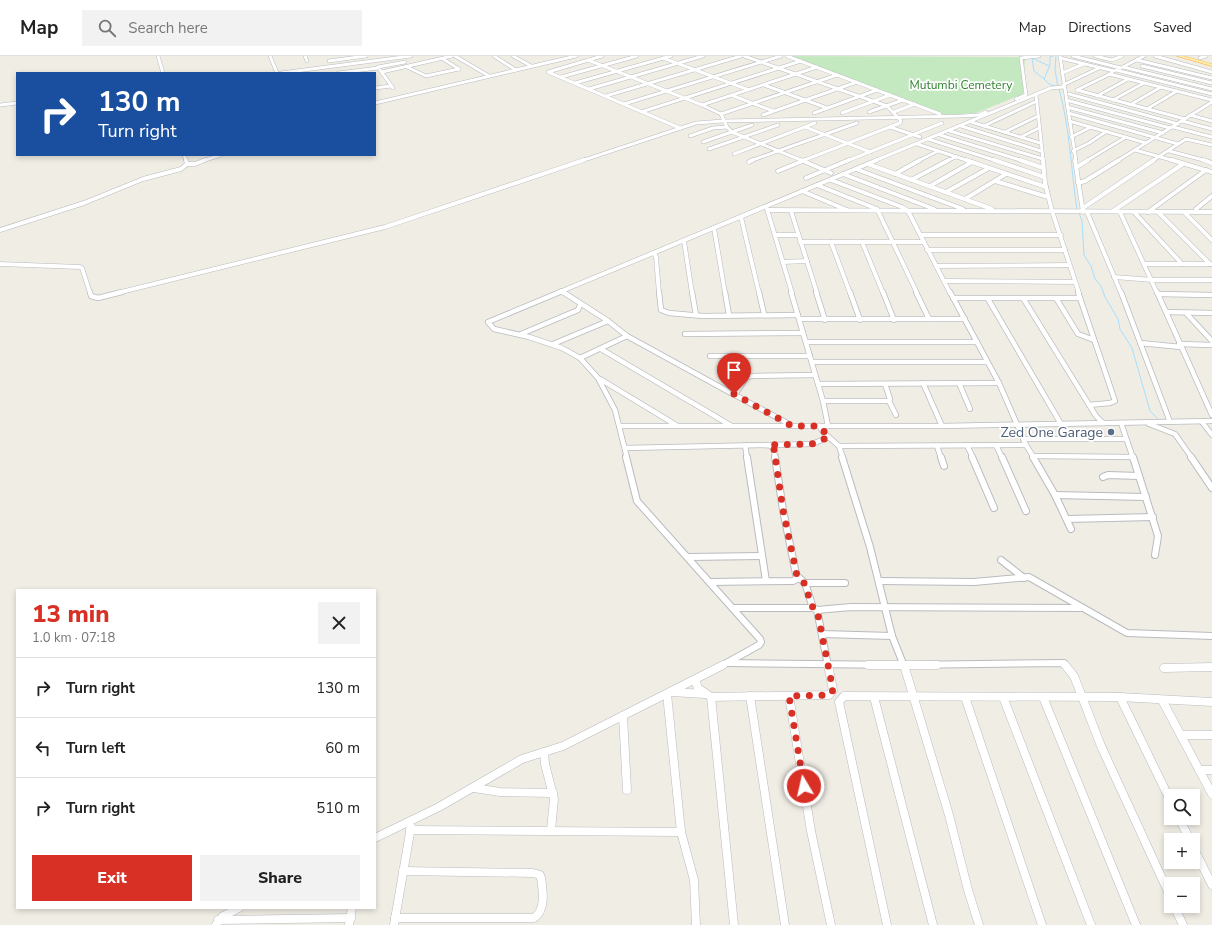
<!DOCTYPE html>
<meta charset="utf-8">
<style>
:root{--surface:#fff;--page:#f2f2f2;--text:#222;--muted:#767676;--line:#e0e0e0;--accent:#d93025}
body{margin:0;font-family:"Nunito Sans",sans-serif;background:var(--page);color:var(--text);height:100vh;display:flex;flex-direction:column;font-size:15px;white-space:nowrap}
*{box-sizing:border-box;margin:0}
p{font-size:13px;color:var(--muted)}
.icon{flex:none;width:22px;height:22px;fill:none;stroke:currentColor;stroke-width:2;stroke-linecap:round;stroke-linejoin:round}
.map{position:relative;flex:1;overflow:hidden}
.drawer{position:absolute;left:16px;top:533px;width:360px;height:320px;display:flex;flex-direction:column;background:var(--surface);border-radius:0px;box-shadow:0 2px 6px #0003}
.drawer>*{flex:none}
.hud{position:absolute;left:16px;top:16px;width:360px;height:84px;border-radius:0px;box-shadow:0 2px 6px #0003;background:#1a4fa0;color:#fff;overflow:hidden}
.fabs{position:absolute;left:1164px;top:733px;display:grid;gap:8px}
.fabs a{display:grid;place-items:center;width:36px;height:36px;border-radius:0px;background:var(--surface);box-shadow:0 2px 6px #0003;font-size:20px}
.pin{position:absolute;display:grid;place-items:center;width:34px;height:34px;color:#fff;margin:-41px -17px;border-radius:50% 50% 50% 0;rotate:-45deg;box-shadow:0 0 4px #0007}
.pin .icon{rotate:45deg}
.me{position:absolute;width:44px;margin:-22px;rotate:351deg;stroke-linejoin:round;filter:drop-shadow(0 0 3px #0008)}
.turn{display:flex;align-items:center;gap:14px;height:84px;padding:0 16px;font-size:18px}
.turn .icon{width:52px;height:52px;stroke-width:2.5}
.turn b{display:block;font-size:28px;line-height:34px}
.round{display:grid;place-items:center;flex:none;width:42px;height:42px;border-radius:0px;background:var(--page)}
.summary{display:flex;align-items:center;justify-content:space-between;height:68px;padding:0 16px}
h1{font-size:24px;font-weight:800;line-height:30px;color:var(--accent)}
.cta{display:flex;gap:8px;margin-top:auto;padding:8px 16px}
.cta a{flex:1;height:46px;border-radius:0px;background:var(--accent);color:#fff;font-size:16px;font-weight:800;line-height:46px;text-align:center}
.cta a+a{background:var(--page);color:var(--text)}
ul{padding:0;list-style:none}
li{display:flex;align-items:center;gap:12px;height:60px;padding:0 16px;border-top:1px solid var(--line)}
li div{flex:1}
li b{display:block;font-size:15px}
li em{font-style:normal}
header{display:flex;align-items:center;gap:24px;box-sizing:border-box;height:56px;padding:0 20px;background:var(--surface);border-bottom:1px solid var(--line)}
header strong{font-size:19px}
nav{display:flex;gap:22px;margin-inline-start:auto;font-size:14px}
.search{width:280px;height:36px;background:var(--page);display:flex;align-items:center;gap:10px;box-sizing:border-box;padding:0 14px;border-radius:0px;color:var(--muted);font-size:15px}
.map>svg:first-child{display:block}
.green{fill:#c4e9c0}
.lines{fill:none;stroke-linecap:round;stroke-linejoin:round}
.stream{stroke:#a6dfff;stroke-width:1}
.minor-far4-casing{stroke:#b8bbbf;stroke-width:4}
.minor-far3-casing{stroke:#b8bbbf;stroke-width:5}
.minor-far2-casing{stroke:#b8bbbf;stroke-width:6}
.minor-far1-casing{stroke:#b8bbbf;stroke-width:8}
.minor-casing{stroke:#b8bbbf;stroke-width:9}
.major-casing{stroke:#f8bd56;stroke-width:1}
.minor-far4{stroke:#fff;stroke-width:3}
.minor-far3{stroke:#fff;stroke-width:4}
.minor-far2{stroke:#fff;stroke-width:4.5}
.minor-far1{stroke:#fff;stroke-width:6}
.minor{stroke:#fff;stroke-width:8}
.major{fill:#ffebab;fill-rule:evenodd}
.route{stroke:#d93025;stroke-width:7;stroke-dasharray:0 12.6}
.service-dot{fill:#5c6f8a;stroke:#fff;stroke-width:1.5}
.labels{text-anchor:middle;stroke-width:3.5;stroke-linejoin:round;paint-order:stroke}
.far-park-label{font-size:12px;fill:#328230;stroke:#fff}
.service-label{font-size:14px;fill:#4e5e75;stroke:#fff;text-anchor:end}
</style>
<header>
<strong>Map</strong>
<div class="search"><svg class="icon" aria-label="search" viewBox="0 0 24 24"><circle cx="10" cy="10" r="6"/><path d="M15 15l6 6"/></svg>Search here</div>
<nav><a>Map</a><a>Directions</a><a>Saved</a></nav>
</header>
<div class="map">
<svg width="1212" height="869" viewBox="0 0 1212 869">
<rect width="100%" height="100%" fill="#f0ede5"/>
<path class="green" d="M 789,0 L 1025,1 L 1023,38 L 976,57 L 945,59 Z"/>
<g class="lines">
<g class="stream">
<path d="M 1053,0 L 1050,1 L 1050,9 L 1044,23 L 1049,28 L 1058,31 L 1055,14 L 1056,0"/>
<path d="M 1032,2 L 1034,15 L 1044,23"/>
<path d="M 1032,2 L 1049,10"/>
<path d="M 1059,33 C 1070,72 1071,114 1077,154"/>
<path d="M 1079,157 L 1082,165 L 1084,199 L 1091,210 L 1095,223 L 1101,230 L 1105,241 L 1118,263 L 1120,273 L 1132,292 L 1150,355 L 1158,363"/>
<path d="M 1200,368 L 1204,372"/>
</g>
<g class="minor-far4-casing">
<g id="minor-far4">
<path d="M 158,0 L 163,17"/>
<path d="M 270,0 L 277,17"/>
<path d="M 305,0 L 307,5"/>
<path d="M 455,0 L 489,20"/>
<path d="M 494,0 L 516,14"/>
<path d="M 513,0 L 531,10"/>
<path d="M 602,0 L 548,16 L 680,72"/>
<path d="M 744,0 L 887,50 L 901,65 L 900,67 L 802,105"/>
<path d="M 787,0 L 940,58"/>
<path d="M 1060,0 L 1076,105"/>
<path d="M 1073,0 L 1121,12"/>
<path d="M 1095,0 L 1112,4 L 1122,0"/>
<path d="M 1155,0 L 1212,16"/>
<path d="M 663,2 L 749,34"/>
<path d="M 1060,2 L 1114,15"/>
<path d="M 1200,2 L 1206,0"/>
<path d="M 443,3 L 459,13"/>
<path d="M 588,4 L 702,49"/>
<path d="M 1137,4 L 1212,22"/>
<path d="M 329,5 L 366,0"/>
<path d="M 1142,10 L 1212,27"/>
<path d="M 378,11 L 405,6"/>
<path d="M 407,11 L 426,20 L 459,13"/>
<path d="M 1123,11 L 1212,33"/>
<path d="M 1123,11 L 1144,0"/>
<path d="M 380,14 L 393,32"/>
<path d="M 1116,14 L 1212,38"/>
<path d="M 382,16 L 452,0"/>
<path d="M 281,17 L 411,0"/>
<path d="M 338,17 L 378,12"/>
<path d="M 1062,17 L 1084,8"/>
<path d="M 1109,18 L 1212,44"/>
<path d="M 561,21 L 637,0"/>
<path d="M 575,27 L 671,0"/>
<path d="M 764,29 L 827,52"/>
<path d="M 1063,29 L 1099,12"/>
<path d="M 375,32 L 391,30"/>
<path d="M 589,33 L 703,0"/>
<path d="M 1077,34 L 1185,63"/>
<path d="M 1077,34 L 1112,17"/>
<path d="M 1069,38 L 1178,68"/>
<path d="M 731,39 L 773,55"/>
<path d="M 606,40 L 741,0"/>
<path d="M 1097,40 L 1128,23"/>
<path d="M 1016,43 L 1026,39 L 1021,2 L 1039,0"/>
<path d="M 1066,44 L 1170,72"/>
<path d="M 1113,44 L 1144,27"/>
<path d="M 375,47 L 576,0"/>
<path d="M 624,48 L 781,0"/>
<path d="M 0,49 L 17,47"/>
<path d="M 1130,49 L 1161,31"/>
<path d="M 1067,51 L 1163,77"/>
<path d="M 1147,53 L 1177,35"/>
<path d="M 641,56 L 801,5"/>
<path d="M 869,56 L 903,44"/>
<path d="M 894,56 L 915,48"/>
<path d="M 814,57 L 877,34"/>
<path d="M 842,57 L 890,39"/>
<path d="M 1068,57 L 1178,88"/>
<path d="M 721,58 L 702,49 L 817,11"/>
<path d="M 763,59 L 857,26"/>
<path d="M 1190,59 L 1212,65"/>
<path d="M 1069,65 L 1146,87"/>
<path d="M 1182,65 L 1212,73"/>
<path d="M 971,66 L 1040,87"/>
<path d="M 961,70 L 1041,95"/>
<path d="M 984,70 L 1037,45"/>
<path d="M 805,71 L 870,96"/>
<path d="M 890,71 L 920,81"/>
<path d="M 1173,71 L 1212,81"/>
<path d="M 950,75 L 1043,103 L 1036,39"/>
<path d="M 1005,76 L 1038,60"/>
<path d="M 940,79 L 1023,105"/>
<path d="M 690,80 L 713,72 L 727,71"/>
<path d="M 1021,81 L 1039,72"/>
<path d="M 1071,81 L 1091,71"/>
<path d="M 928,83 L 997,105"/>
<path d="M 703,86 L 752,69"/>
<path d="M 917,88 L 969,105"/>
<path d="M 709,93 L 778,69"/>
<path d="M 1135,94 L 1175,105"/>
<path d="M 1073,95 L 1089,87 L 1107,75"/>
<path d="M 1169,95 L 1207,105"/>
<path d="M 734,98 L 815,67"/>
<path d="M 184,99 L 186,105"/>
<path d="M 1043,103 L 1043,105"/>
<path d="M 202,105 L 221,99"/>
<path d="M 581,105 L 696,67 L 723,65 L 962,60 L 979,59 L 986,56"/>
<path d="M 750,105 L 857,67"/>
<path d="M 803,105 L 732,76 L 727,71 L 721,58 L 837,19"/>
<path d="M 847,105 L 942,67"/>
<path d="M 874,105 L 1051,32 L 1064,31"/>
<path d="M 918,105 L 938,95"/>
<path d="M 947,105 L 956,101"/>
<path d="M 1086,105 L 1126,81"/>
<path d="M 1117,105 L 1212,46"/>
<path d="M 1152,105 L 1186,83 L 1212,89"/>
</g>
</g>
<g class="minor-far3-casing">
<g id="minor-far3">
<path d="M 186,104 L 187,108"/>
<path d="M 801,104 L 831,117"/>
<path d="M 966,104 L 1046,131"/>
<path d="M 994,104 L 1044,121"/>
<path d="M 1020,104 L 1043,112"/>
<path d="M 1043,104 L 1045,127 L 1052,155 L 1079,237"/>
<path d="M 1075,104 L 1083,156"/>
<path d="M 1172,104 L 1212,116"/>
<path d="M 1203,104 L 1212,107"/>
<path d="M 749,106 L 753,104"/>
<path d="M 187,108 L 195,108 L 205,104"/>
<path d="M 868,108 L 992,153"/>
<path d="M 1077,111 L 1088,104"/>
<path d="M 856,113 L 963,153"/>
<path d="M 778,115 L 805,104"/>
<path d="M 843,118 L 934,153"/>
<path d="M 895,118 L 920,104"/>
<path d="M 806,122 L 849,104"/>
<path d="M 831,124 L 902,151 L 908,155 L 950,237"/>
<path d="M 911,124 L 949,104"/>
<path d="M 995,125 L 1048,141"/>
<path d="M 1078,127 L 1085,125 L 1119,104"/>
<path d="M 817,129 L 877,153 L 917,237"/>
<path d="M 930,130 L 972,106"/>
<path d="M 802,135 L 847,154"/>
<path d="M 946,136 L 989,112"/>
<path d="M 965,143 L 1006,118"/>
<path d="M 1083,152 L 1154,104"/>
<path d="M 767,153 L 792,237"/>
<path d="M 768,154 L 1212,156"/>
<path d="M 791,155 L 817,237"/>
<path d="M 1113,155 L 1183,108"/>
<path d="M 1087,156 L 1121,237"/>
<path d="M 1120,156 L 1157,237"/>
<path d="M 1134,156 L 1182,208"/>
<path d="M 1148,156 L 1206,114"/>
<path d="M 1158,156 L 1210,208"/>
<path d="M 1184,156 L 1212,184"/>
<path d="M 1196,156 L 1196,153 L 1212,140"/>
<path d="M 741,161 L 759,237"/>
<path d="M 714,172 L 725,237"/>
<path d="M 0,174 L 84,147 L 143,123 L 181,113 L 187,108"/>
<path d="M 775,179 L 798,179"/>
<path d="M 921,179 L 1061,179"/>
<path d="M 684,185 L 692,237"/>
<path d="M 800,186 L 924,186"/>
<path d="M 831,186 L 850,237"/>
<path d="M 862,186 L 883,237"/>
<path d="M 927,194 L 1065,194"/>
<path d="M 654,197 L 656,201 L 659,237"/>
<path d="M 783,206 L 807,205"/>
<path d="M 0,208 L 80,211 L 82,212 L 90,237"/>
<path d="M 1145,208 L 1212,208"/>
<path d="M 936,210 L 1069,209"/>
<path d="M 1114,221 L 1153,224 L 1212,224"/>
<path d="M 944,225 L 1075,226"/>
<path d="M 561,235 L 564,237"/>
<path d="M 117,237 L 385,171 L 584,104"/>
<path d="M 557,237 L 877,104"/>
</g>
</g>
<g class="minor-far2-casing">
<g id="minor-far2">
<path d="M 90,236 L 91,240 L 98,242 L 122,236"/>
<path d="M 560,236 L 488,266 L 494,273 L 529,281 L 562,292 L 580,302 L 598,322 L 615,354 L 627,402"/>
<path d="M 563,236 L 608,265 L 627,280 L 731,337 L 736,337 L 746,322 L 751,320 L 815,319"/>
<path d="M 659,236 L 661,254 L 669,257 L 703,260 L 798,259"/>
<path d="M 692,236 L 696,259"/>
<path d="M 725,236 L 729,259"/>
<path d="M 759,236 L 764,258"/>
<path d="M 791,236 L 823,345 L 889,345 L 890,343 L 885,328"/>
<path d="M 816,236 L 825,264"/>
<path d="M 850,236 L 860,264"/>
<path d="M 883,236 L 894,264"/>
<path d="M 916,236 L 929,263"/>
<path d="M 1078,236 L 1115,345 L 1110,347 L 1089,349"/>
<path d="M 1121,236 L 1170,366"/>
<path d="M 1157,236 L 1212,359"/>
<path d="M 1158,238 L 1212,239"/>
<path d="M 953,242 L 1080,242"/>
<path d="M 1023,242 L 1096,360 L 1103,367"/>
<path d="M 1056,242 L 1078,278 L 1094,284"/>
<path d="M 988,243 L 1061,368"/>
<path d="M 1166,256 L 1212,257"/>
<path d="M 1186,257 L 1212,285"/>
<path d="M 800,263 L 965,263"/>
<path d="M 521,278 L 578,254 L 580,249"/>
<path d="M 685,278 L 803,277"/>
<path d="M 806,286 L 977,286"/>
<path d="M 1140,287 L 1181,291"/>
<path d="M 553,288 L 608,265"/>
<path d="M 1179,288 L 1212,289"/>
<path d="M 601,293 L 730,369"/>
<path d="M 710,300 L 810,300"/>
<path d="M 580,302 L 627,280"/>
<path d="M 812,306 L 987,306"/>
<path d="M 600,323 L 676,369"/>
<path d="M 923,327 L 942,370"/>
<path d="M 959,327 L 970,353"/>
<path d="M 818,328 L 999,327"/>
<path d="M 733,338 L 791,369"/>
<path d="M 823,345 L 828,370"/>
<path d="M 889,345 L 896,359"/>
<path d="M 1202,366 L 1212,379"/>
<path d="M 1121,367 L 1133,402"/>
<path d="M 1149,368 L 1175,378 L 1192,402"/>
<path d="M 619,370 L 942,370 L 1212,365"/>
<path d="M 819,370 L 824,377 L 839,390 L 843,402"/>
<path d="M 1023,383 L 1126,383"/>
<path d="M 745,389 L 747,402"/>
<path d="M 769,389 L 812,388 L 829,381"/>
<path d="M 967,389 L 973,402"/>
<path d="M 996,389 L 1002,402"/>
<path d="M 1026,389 L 1034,402"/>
<path d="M 839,390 L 1026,389 L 999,327 L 950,236"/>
<path d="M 937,390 L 941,402"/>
<path d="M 625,392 L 769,389 L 774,393 L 775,402"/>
<path d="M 1033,400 L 1132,401"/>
</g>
</g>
<g class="minor-far1-casing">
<g id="minor-far1">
<path d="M 626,401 L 637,445 L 760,583 L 761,586 L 759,589 L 721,610"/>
<path d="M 747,401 L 766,525"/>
<path d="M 842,401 L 870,491 L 892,580 L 904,610"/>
<path d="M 941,401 L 944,410"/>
<path d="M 972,401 L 994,452"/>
<path d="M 1002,401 L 1026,455"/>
<path d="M 1033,401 L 1055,439 L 1071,473"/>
<path d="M 1133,401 L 1158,480 L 1155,499"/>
<path d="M 1191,401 L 1212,432"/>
<path d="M 1103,421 L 1108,419 L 1139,420"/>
<path d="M 1055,439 L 1146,441"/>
<path d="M 1067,463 L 1153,461"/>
<path d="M 688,501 L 762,500"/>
<path d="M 1001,504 L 1024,522"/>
<path d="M 797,520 L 805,527 L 813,552 L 817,554 L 828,610"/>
<path d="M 879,525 L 974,526 L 1029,521 L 1127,577 L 1212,580"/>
<path d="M 710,526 L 793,525 L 797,523 L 783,454 L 775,401"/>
<path d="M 805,527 L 845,527"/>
<path d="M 733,552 L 813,552"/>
<path d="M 817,554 L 851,551 L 1083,552"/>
<path d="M 822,578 L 892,580"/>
<path d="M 729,607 L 904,609 L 1064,607 L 1066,610"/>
</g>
</g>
<g class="minor-casing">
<g id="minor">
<path d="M 868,609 L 937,609"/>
<path d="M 904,609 L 949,759 L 968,834 L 979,869"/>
<path d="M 1065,609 L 1074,620 L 1101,690 L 1171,842"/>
<path d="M 1164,612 L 1212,611"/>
<path d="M 695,624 L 698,632 L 711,641 L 829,639 L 833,634 L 828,609"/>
<path d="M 671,636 L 705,638"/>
<path d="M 667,638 L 681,776 L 694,824 L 696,869"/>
<path d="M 750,640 L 785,869"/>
<path d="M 789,640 L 811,775 L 831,869"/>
<path d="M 711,641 L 734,869"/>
<path d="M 874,641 L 933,869"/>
<path d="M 965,641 L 1042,869"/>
<path d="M 1003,641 L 1091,869"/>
<path d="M 1043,641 L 1136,869"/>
<path d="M 1120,641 L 1171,746"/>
<path d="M 1162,644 L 1212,738"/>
<path d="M 623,660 L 627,734"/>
<path d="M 1181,679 L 1212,679"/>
<path d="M 544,696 L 545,708 L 554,743 L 551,774"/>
<path d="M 1199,714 L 1212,714"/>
<path d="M 474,732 L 500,736 L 553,737"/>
<path d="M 1179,762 L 1190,784"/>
<path d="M 410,774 L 681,776"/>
<path d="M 375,782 L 439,751 L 522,703 L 563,690 L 723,609"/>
<path d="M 1193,791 L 1212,829"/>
<path d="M 1174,850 L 1183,869"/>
<path d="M 395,862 L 534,862 C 546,854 543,835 541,822 L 540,819 L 533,817 L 403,815"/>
<path d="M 218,864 L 351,862"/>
<path d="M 216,869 L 223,860 L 239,852"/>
<path d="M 349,869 L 352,852"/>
<path d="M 394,869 L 411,771"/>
<path d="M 887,869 L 839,646 L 844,640 L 1120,641 L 1212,646"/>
</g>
</g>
<g class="major-casing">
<path id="major" d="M 1177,0 L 1183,0 L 1212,8 L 1212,10 Z"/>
</g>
<use href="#minor-far4" class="minor-far4"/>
<use href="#minor-far3" class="minor-far3"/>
<use href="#minor-far2" class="minor-far2"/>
<use href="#minor-far1" class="minor-far1"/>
<use href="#minor" class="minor"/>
<use href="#major" class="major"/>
</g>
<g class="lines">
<path class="route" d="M 734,338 L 792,370 L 819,370 L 829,381 L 812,388 L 769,389 L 774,393 L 783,454 L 797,520 L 804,527 L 813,552 L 817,554 L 833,634 L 829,639 L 789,640 L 804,730"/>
</g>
<circle class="service-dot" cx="1111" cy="376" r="4"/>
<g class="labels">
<g class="far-park-label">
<text x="961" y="33">Mutumbi Cemetery</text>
</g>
<g class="service-label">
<text x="1103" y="381">Zed One Garage</text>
</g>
</g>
</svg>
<div class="fabs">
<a><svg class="icon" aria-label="search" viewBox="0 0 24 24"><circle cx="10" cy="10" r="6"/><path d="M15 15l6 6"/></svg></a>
<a>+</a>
<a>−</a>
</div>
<div class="pin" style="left:734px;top:338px;background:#d93025"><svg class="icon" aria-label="arrive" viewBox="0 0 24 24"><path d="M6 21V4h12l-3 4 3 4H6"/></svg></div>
<svg class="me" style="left:804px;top:730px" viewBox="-20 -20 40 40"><circle r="17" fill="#d93025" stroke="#fff" stroke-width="3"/><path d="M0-11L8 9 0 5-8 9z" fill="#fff"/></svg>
<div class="hud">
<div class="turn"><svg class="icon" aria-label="right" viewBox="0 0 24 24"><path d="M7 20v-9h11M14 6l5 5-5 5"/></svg><div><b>130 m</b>Turn right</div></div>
</div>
<section class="drawer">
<div class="summary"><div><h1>13 min</h1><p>1.0 km · 07:18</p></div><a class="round"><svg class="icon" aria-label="close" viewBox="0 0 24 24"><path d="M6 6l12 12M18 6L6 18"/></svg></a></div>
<ul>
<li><svg class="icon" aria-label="right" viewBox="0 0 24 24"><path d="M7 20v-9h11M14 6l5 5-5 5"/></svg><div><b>Turn right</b></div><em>130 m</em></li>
<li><svg class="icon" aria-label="left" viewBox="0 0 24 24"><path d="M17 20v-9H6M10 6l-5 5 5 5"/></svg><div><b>Turn left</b></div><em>60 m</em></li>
<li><svg class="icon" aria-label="right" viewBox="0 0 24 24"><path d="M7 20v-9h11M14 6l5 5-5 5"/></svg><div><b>Turn right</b></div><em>510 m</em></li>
</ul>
<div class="cta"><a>Exit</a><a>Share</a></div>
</section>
</div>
